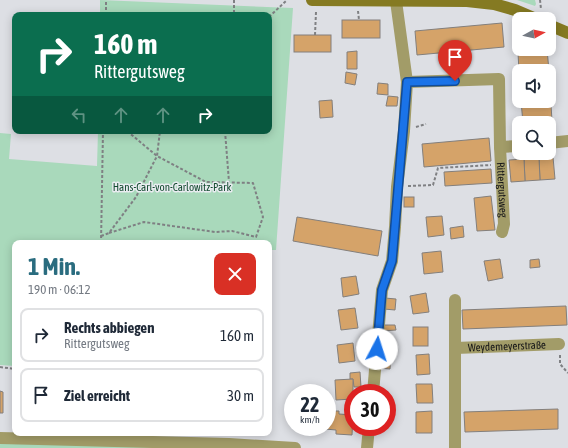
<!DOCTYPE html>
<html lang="de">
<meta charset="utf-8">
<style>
:root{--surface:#fff;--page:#f2f2f3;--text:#1f2937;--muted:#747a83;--line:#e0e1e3;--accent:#2a6c7f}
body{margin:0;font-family:"Asap Condensed",sans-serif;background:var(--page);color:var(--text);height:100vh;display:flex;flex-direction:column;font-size:15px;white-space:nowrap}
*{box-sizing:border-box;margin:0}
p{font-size:13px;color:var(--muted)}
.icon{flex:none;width:22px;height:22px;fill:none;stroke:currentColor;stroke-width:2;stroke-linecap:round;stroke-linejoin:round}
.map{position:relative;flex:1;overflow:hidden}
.details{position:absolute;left:12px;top:240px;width:260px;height:196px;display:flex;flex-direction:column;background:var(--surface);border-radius:8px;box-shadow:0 2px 10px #0003}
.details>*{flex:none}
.guide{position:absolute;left:12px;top:12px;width:260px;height:122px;border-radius:8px;box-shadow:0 2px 10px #0003;background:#0b6e4f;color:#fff;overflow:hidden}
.needle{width:26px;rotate:82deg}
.fabs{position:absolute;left:512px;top:12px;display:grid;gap:8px}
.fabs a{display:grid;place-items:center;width:44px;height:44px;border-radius:8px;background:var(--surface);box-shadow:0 2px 10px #0003;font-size:20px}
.speed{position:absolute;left:284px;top:384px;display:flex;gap:8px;font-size:20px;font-weight:700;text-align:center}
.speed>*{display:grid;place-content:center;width:52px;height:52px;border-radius:50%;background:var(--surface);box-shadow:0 2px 10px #0003;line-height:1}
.speed small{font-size:10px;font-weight:400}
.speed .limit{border:6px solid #d22;background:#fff;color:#111}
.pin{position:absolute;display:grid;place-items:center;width:34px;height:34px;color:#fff;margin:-41px -17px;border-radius:50% 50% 50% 0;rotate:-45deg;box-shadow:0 0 4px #0007}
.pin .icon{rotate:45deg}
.me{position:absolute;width:44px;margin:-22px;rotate:5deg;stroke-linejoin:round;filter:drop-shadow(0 0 3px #0008)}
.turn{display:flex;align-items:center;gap:14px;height:84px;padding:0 16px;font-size:18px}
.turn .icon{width:52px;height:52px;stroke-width:2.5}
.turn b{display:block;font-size:28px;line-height:34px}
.lanes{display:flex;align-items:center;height:38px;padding:0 16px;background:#0003;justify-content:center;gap:20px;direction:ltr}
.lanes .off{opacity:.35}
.round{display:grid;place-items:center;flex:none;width:42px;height:42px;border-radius:8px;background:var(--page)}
.overview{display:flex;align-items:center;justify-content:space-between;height:68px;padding:0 16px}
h1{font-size:24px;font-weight:700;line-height:30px;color:var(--accent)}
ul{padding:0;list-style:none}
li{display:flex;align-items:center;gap:12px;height:54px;margin:0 8px 6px;padding:0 8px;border:2px solid var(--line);border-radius:8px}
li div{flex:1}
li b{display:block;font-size:15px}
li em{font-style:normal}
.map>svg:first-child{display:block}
.green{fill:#a9d9bb}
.building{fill:#d5a369;stroke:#837f7c}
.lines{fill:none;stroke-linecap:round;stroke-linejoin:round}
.path{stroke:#7f8083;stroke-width:2;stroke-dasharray:3 2;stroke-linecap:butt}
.street{stroke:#a29c68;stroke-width:12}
.secondary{stroke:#857a22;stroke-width:12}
.route-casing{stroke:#114b97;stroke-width:10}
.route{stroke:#1a73e8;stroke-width:7}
.labels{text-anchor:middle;stroke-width:3;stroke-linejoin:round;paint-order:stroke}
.park-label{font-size:11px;fill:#124a2f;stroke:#eaecf1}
.street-label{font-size:11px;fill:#161618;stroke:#eaecf1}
</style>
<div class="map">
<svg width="568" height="448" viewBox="0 0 568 448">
<rect width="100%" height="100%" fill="#dddfe4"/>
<g class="green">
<path d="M 100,0 L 293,8 L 276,250 L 269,250 L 269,243 L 15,243 L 15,366 L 0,365 L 0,133 L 11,134 L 9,159 L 97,166 L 98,131 L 269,131 L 269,15 L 100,15 Z"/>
<path d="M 517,0 L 535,0 L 536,4 L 535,6 Z"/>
<path d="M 37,433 L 119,433 L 119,437 Z"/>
<path d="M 0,442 L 178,448 L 0,448 Z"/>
</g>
<g class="building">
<rect x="342" y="20" width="38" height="18"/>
<path d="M 502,23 L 504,47 L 417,55 L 415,31 Z"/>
<rect x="294" y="35" width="37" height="17"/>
<path d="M 517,35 L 519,35 L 519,49 L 547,49 L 549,71 L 519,71 Z"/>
<path d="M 357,51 L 357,69 L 347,69 L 347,52 Z"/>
<path d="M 346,72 L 357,74 L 355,85 L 345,83 Z"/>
<path d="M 549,74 L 553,136 L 549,136 L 549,123 L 523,123 L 521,101 L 549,101 Z"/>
<path d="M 378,83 L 388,84 L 388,95 L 377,94 Z"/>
<path d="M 388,96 L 398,97 L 397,106 L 386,106 Z"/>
<path d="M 332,100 L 333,117 L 320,118 L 319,101 Z"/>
<path d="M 489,138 L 491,161 L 424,167 L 422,144 Z"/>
<path d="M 553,157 L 555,179 L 540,180 L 539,158 Z"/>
<path d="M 539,158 L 540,180 L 525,181 L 524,159 Z"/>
<path d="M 524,159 L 525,181 L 511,182 L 509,160 Z"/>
<path d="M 491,169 L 492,183 L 445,186 L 444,172 Z"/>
<path d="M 491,196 L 495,230 L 477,231 L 474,198 Z"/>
<rect x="404" y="197" width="10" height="10"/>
<path d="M 442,216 L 444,235 L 428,237 L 426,217 Z"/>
<path d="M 297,217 L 382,231 L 378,256 L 293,241 Z"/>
<path d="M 463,226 L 464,237 L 451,239 L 450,228 Z"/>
<path d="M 441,251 L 443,272 L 424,274 L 422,253 Z"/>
<path d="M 500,259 L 503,278 L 488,281 L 484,261 Z"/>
<path d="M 539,259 L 540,267 L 530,268 L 530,260 Z"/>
<path d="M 356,276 L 359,294 L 343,297 L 341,278 Z"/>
<path d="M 426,293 L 429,312 L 413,314 L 410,296 Z"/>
<path d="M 385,298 L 396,299 L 395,310 L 384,309 Z"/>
<path d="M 566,306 L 567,325 L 463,329 L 462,310 Z"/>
<path d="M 355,308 L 358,328 L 341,330 L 338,310 Z"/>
<path d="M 382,325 L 395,325 L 396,330 L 382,331 Z"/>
<rect x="413" y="327" width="15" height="19"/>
<path d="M 353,343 L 355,361 L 339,363 L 337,345 Z"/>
<path d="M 429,354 L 430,374 L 417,375 L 416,355 Z"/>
<path d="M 380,355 L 391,356 L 390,369 L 379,368 Z"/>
<path d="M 360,372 L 361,387 L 354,387 L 353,379 L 350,379 L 350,373 Z"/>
<path d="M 353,379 L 353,399 L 336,400 L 335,380 Z"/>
<path d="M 416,384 L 432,384 L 433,403 L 417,403 Z"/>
<path d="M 0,391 L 3,392 L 3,413 L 0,413 Z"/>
<path d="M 558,409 L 558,429 L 465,432 L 464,412 Z"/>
<path d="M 327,411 L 339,411 L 339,414 L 353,415 L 352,435 L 336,434 L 336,430 L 325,429 Z"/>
<path d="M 432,411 L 432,433 L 416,433 L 416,412 Z"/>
</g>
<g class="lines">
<g class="path">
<path d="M 234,0 L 234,15"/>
<path d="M 540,0 L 541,9"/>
<path d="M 358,11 L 359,20"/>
<path d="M 106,15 L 106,0"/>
<path d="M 269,17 L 287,0"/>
<path d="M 315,35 L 316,12"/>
<path d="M 416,127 L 426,124"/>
<path d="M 225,131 L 229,182"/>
<path d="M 408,186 L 433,185 L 438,168 L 491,165"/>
<path d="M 109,233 L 144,222 L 215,232 L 232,231 L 256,237 L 263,217 L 253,183 L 206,182 L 157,156 L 127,131"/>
<path d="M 101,236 L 109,233 L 136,197 L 157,156 L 160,131"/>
<path d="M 101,243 L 103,131"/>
<path d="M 560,355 L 560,364 L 568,373"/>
<path d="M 0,367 L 15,369"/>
</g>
<g class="street">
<path id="s1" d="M 407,82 L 499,79 L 500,147 L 504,224 L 502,232"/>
<path d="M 549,143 L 568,141"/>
<path d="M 500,147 L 519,146"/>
<path id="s2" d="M 455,348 L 559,344"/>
<path d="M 373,393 L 382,290 L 392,261 L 395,227 L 397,187 L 404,131 L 407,82 L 396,1"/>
<path d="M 0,438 L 229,444 L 295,448"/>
<path d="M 367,448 L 369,427"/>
<path d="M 455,448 L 455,300"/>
</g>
<g class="secondary">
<path d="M 312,0 L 467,1 L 494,4 L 515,10 L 536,19"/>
<path d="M 549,25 L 568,33"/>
</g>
</g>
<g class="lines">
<g class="route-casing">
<path id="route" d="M 377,349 L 382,290 L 392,261 L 393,250 L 407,82 L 455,81"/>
</g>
<use href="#route" class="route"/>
</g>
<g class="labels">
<g class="park-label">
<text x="172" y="191">Hans-Carl-von-Carlowitz-Park</text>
</g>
<g class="street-label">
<text dy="4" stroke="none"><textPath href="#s1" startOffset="203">Rittergutsweg</textPath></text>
<text dy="4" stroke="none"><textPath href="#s2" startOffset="52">Weydemeyerstraße</textPath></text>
</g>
</g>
</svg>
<div class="fabs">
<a><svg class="needle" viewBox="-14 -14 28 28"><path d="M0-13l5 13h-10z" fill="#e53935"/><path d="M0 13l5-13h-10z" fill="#747a83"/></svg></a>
<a><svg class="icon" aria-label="sound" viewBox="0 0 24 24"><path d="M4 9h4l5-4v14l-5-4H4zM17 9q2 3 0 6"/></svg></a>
<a><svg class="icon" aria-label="search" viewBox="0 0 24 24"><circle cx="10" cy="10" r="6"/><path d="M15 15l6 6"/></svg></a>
</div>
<div class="speed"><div>22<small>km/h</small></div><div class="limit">30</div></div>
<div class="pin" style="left:455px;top:81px;background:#d93025"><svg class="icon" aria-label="arrive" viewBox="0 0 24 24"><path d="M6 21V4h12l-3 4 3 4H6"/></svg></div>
<svg class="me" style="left:377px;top:349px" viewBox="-20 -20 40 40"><circle r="19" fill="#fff"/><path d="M0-13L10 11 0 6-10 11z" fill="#1a73e8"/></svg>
<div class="guide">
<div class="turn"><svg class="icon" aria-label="right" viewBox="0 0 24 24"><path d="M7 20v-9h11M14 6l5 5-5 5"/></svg><div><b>160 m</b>Rittergutsweg</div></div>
<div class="lanes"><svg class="icon off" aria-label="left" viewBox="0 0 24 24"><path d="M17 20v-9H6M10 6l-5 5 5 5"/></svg><svg class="icon off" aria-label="ahead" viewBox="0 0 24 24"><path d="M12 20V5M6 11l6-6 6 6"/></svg><svg class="icon off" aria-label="ahead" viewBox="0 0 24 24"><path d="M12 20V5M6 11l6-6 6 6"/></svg><svg class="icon" aria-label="right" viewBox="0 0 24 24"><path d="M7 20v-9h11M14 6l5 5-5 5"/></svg></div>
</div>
<section class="details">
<div class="overview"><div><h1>1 Min.</h1><p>190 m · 06:12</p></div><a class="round" style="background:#d93025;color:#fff"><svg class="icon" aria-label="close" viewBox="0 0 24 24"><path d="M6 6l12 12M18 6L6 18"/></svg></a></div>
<ul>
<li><svg class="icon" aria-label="right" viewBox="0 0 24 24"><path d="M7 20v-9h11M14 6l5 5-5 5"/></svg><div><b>Rechts abbiegen</b><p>Rittergutsweg</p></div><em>160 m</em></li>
<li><svg class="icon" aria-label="arrive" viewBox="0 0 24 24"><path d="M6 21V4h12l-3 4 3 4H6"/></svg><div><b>Ziel erreicht</b></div><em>30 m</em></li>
</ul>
</section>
</div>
